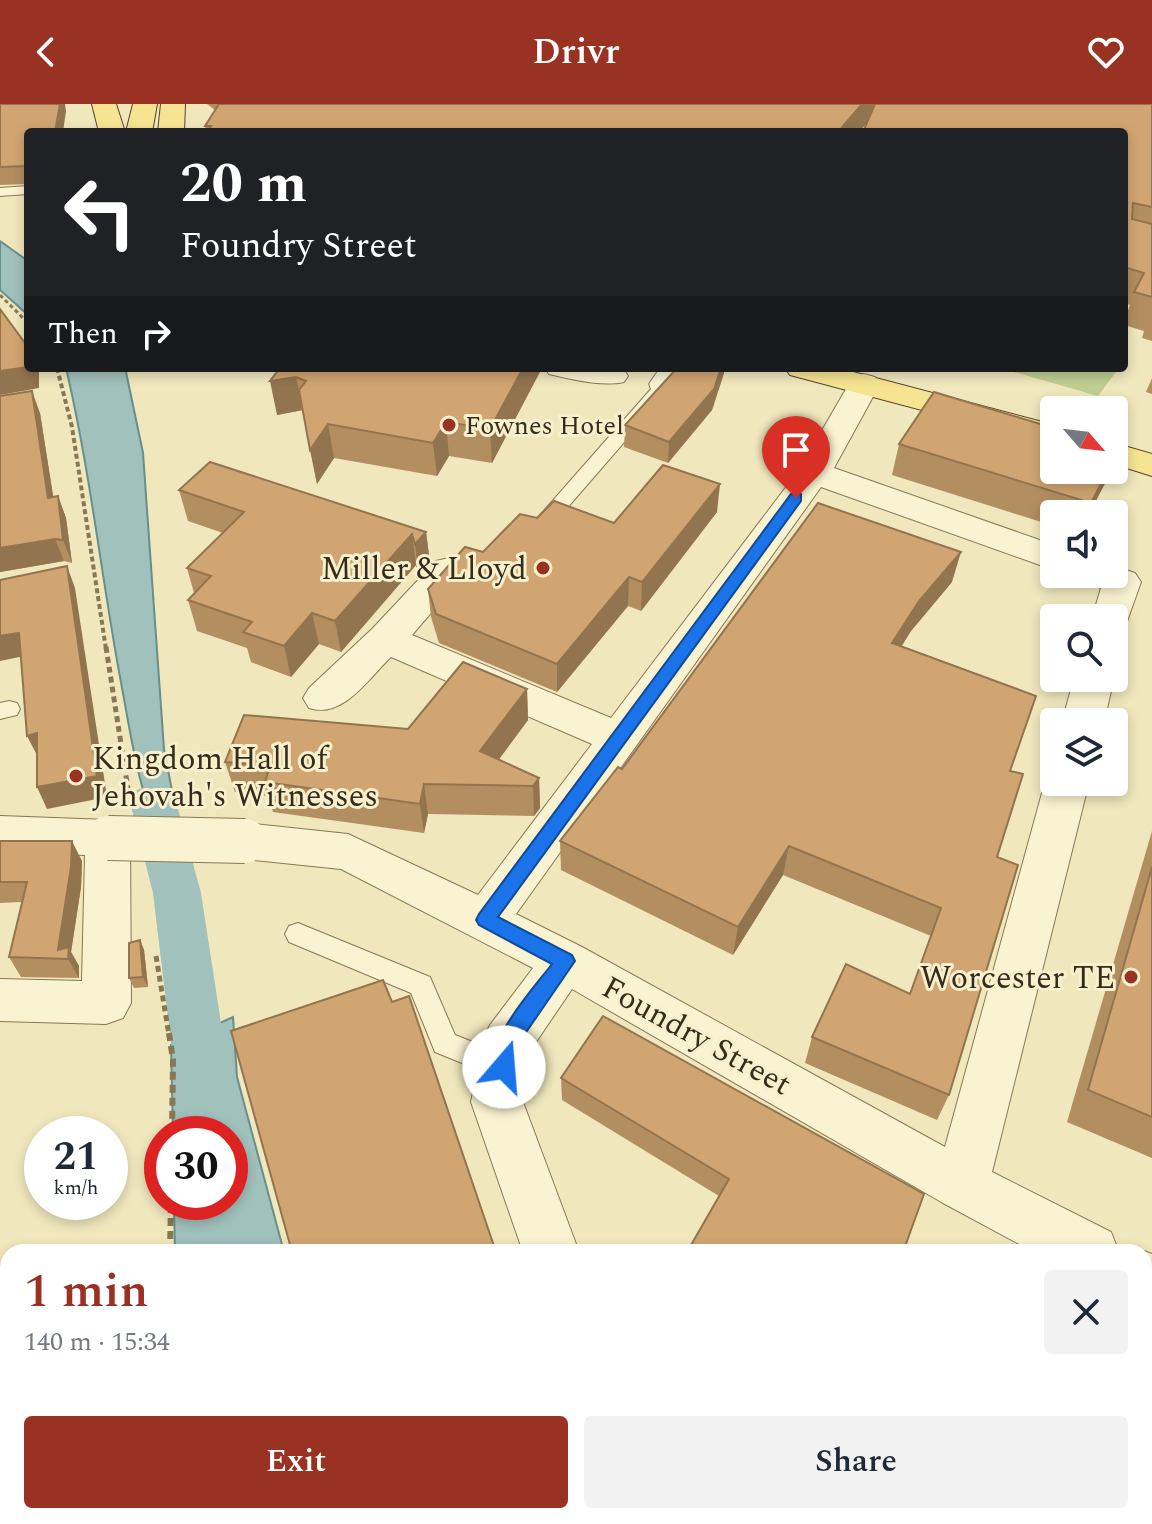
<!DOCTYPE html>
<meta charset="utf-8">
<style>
:root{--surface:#fff;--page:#f2f2f3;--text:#1f2937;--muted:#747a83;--accent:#9a3223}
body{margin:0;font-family:Spectral,serif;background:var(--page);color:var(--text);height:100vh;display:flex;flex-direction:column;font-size:30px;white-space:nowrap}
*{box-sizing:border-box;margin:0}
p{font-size:26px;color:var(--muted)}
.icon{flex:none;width:44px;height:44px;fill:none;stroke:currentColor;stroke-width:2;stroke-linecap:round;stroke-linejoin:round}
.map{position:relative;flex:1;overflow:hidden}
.drawer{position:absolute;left:0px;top:1140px;width:1152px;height:280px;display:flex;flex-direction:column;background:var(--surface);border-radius:24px 24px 0 0;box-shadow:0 4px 12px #0003}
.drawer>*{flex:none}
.guide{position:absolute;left:24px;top:24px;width:1104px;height:244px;border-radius:8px;box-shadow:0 4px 12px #0003;background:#202124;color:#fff;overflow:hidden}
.needle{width:52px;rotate:118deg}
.controls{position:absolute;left:1040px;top:292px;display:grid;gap:16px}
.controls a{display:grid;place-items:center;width:88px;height:88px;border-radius:8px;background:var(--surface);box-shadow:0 4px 12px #0003;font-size:40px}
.speed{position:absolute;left:24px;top:1012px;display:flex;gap:16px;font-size:40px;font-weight:700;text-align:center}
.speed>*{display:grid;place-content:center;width:104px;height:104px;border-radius:50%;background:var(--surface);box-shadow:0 4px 12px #0003;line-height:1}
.speed small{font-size:20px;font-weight:400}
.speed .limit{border:12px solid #d22;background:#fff;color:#111}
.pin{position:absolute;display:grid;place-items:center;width:68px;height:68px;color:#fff;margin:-82px -34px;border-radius:50% 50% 50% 0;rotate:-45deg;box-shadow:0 0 8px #0007}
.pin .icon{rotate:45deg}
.me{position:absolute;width:88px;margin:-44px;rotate:18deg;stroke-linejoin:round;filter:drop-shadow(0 0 6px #0008)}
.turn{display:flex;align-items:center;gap:28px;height:168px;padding:0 24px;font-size:36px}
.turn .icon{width:104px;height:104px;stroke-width:2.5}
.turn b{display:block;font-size:56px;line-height:68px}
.then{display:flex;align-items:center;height:76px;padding:0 24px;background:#0003;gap:16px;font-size:30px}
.round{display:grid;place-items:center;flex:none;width:84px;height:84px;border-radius:8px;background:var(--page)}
.headline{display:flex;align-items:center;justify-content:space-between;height:136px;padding:0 24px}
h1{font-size:48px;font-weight:600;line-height:60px;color:var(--accent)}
.cta{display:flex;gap:16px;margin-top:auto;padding:16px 24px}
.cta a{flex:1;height:92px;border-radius:8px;background:var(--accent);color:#fff;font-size:32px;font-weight:600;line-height:92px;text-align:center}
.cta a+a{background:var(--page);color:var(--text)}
header{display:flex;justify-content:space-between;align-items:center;height:104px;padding:0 24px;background:var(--accent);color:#fff;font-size:36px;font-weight:600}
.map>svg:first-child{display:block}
.green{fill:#bfce91}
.water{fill:#a1c1bc;stroke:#688f8a;stroke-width:2}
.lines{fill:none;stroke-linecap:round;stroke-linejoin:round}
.canal{fill:#a1c1bc;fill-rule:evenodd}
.service-casing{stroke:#887756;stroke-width:2}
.pedestrian-casing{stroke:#887756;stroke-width:2}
.minor-casing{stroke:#887756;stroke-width:2}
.primary-casing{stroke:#55442b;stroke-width:2}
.path-far3{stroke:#887756;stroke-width:3;stroke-dasharray:4 3;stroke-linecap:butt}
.path-far2{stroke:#887756;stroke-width:4;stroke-dasharray:5 3;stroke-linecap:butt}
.path-far1{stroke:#887756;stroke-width:5;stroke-dasharray:6 4;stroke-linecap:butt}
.path{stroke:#887756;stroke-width:6;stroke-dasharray:8 5;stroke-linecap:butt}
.service{fill:#faf3d1;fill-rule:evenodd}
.pedestrian{fill:#faf3d1;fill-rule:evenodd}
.minor{fill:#faf3d1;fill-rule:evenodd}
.primary{fill:#f6e492;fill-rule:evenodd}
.minor-bridge-casing{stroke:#887756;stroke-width:46;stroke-linecap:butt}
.minor-bridge{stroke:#faf3d1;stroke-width:44}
.wall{fill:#b38e61}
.shaded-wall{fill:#92744f}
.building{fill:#d0a571;stroke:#92744f;stroke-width:2}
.route{fill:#1a73e8;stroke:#114b97;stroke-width:2}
.poi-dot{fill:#9a3223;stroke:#f7f0cd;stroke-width:3}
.labels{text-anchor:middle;stroke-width:6;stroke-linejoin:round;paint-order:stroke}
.far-poi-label{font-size:26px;fill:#372c1b;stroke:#f7f0cd;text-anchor:start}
.poi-label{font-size:32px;fill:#372c1b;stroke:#f7f0cd;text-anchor:end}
.street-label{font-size:32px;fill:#372c1b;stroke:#f7f0cd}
</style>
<header><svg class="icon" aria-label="back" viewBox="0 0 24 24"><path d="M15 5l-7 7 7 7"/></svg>Drivr<svg class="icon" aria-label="heart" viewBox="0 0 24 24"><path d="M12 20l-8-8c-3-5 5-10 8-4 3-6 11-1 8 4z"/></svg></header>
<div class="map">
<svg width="1152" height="1420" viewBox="0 0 1152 1420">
<rect width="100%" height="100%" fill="#f0e7bd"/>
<path class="green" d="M 1008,264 L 1119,264 L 1098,292 L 1007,266 Z"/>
<g class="water">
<path d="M 0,137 L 28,157 L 28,211 L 0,186 Z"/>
<path d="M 66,264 L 123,264 L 126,268 L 143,349 L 164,645 L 177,713 L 151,711 C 135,666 129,620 120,573 C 101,470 90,366 66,264 Z"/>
<path d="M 233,913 L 237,973 L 284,1148 L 175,1148 L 174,1098 L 230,1098 L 230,1030 L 173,1030 L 171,941 Z"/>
<path d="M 200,1412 L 360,1412 L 363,1420 L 203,1420 Z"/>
</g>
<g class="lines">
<path class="canal" d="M 153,680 L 169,686 L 176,698 L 201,789 L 238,1030 L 230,1047 L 230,1030 L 182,1030 L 153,789 L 130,698 L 137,686 Z"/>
<g class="service-casing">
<g id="service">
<path d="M 28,82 L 28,90 L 0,92 L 0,84 Z"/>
<path d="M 660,264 L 678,264 L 667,280 L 666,290 L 548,426 L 534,426 L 531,422 L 534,418 L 651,285 L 649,280 Z"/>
<path d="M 9,597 L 17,599 L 20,605 L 17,611 L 0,615 L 0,599 Z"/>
<path d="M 298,819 L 430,873 L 455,931 L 514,954 L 518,963 L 514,972 L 504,976 L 435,948 L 411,889 L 289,838 L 285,830 L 289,822 Z"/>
<path d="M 954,1412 L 988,1412 L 986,1420 L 952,1420 Z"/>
</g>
</g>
<g class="pedestrian-casing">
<path id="pedestrian" d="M 545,264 L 615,264 L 624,266 L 628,272 L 624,278 C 602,283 571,275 549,270 Z"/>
</g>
<g class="minor-casing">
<g id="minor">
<path d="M 864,270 L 875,273 L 880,280 L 834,364 L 1054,441 L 1054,466 L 821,383 L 516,810 L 582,843 L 945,1043 L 1045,678 L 1054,666 L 1054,678 L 1089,678 L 992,1068 L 1111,1128 L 1119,1148 L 1034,1148 L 943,1099 L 572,885 L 532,944 L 523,998 L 579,1148 L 523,1148 L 471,998 L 483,937 L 490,921 L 533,864 L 341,765 L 245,755 L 229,750 L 223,737 L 229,724 L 245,719 L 348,730 L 478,791 L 592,640 L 391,553 C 368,575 343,615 309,604 L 303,594 L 309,584 L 372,525 L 436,457 L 449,454 L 462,457 L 468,466 L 412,531 L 611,614 L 799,366 L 853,273 Z"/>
<path d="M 1114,462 L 1135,469 L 1141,478 L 1125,523 L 1114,526 L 1114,514 L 1092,514 L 1101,484 L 1087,479 L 1081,470 L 1114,470 Z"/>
<path d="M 1074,574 L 1114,574 L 1104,618 L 1062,618 Z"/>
<path d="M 0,712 L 108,716 L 124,722 L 130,734 L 131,899 L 123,914 L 106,920 L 0,917 L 0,875 L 82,877 L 85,751 L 0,748 Z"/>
<path d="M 1144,1147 L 1152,1150 L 1152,1208 L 1144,1205 L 1144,1148 L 1141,1148 Z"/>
<path d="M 670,1412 L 743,1412 L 747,1420 L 674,1420 Z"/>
</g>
</g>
<g class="primary-casing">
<g id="primary">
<path d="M 92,0 L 116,0 L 125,28 L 99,28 Z"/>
<path d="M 133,0 L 157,0 L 152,28 L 126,28 Z"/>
<path d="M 161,0 L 185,0 L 184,28 L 158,28 Z"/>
<path d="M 785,264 L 838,264 L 1054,321 L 1054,341 L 790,271 Z"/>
<path d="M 1114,339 L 1152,350 L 1152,372 L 1114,360 Z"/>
</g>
</g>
<path class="path-far3" d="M 0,191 L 28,219"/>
<path class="path-far2" d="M 57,264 L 72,323 L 106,545"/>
<g class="path-far1">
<path d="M 106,543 L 128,685 L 132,692"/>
<path d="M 156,852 L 169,931"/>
</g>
<g class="path">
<path d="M 169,929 L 173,956 L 172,1030"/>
<path d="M 170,1148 L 171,1098"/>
<path d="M 177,1412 L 179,1420"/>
</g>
<use href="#service" class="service"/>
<use href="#pedestrian" class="pedestrian"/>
<use href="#minor" class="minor"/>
<use href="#primary" class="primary"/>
<g class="minor-bridge-casing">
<path id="minor-bridge" d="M 108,734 L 245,737"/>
</g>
<use href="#minor-bridge" class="minor-bridge"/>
</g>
<g class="wall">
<path d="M 0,0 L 66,7 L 28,28 L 28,80 L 0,81 Z"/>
<path d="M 207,0 L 1152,0 L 1152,237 L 1142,234 L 1144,227 L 1124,221 L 1124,217 L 1130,201 L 1124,199 L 1124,28 L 868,18 L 859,28 L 206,28 L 205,22 L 215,6 Z"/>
<path d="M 280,264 L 542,264 L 492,359 L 449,352 L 437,372 L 334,354 L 317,380 L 303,306 L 277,311 Z"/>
<path d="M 724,269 L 712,306 L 668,359 L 624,343 L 625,321 Z"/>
<path d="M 1152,274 L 1152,290 L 1146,288 Z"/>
<path d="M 0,292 L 40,309 L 53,393 L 58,392 L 66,414 L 72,459 L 64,457 L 0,468 Z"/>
<path d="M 899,340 L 1054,366 L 1111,366 L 1089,410 L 1054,410 L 1054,422 L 892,371 Z"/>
<path d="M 179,386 L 426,428 L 430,459 L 419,471 L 416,461 L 341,548 L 319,540 L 291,573 L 251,558 L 247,544 L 197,527 L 188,496 L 194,489 L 187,464 L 223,429 L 188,417 Z"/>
<path d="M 717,408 L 641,507 L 628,502 L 557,588 L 439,539 L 431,513 L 428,485 L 537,414 L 614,419 Z"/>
<path d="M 952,478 L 911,527 L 901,542 L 1010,667 L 997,753 L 949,991 L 937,1016 L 805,959 L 812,933 L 910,890 L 931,832 L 783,771 L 733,851 L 561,766 L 560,737 L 622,665 Z"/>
<path d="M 527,585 L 528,616 L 499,655 L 539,674 L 540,704 L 534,712 L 428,710 L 424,729 L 273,708 L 268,692 L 235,688 L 225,658 L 408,625 Z"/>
<path d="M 1152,727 L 1152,1054 L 1067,1018 Z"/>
<path d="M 0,737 L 82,757 L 81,783 L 71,848 L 79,862 L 79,874 L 21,873 L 9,853 L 22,798 L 0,799 Z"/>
<path d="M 140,836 L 144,846 L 148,883 L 134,884 L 129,874 Z"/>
<path d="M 561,974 L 903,1148 L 719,1092 L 562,996 Z"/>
<path d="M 1076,1412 L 1144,1412 L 1152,1420 L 1074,1420 Z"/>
</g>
<g class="shaded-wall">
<path d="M 60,0 L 65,0 L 66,7 L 63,28 L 55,28 Z"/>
<path d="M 862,0 L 882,0 L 859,28 L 838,28 Z"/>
<path d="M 28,263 L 28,264 L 37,264 L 39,268 L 39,284 L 0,291 L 0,267 Z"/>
<path d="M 523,264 L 542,264 L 492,359 L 490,325 Z"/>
<path d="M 721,264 L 724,264 L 724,269 L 712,306 L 668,359 L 669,338 Z"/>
<path d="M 296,273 L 303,306 L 277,311 L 270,277 Z"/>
<path d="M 32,287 L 40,309 L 57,416 L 48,394 Z"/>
<path d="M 446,318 L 449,352 L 437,372 L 433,339 Z"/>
<path d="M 328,320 L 334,354 L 317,380 L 310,346 Z"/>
<path d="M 1108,366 L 1111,366 L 1108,374 L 1089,410 L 1087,410 Z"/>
<path d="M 720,380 L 717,408 L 641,507 L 642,478 Z"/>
<path d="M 58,392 L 66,414 L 72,459 L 63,436 Z"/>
<path d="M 426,428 L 430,459 L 419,471 L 415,440 Z"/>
<path d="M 412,430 L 416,461 L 341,548 L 335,517 Z"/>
<path d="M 55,435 L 64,457 L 0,468 L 0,444 Z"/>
<path d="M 961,448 L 952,478 L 911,527 L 885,569 L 892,539 L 919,497 Z"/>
<path d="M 67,462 L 75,484 L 107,693 L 47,705 L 37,683 Z"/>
<path d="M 629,473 L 628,502 L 557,588 L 557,560 Z"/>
<path d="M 312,509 L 319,540 L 291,573 L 284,542 Z"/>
<path d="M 19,529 L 29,551 L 0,557 L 0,532 Z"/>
<path d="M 527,585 L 528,616 L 483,677 L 480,647 Z"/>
<path d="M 37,629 L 38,653 L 27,632 Z"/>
<path d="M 539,674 L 540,704 L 534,712 L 533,682 Z"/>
<path d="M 424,680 L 428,710 L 424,729 L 420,700 Z"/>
<path d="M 72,737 L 82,757 L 81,783 L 71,848 L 79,862 L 79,874 L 68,855 L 58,846 Z"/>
<path d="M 789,742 L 783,771 L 733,851 L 738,823 Z"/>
<path d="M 140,836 L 144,846 L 148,883 L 143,873 Z"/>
<path d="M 8,1364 L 8,1412 L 21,1412 L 18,1420 L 0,1420 L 0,1390 Z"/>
</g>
<g class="building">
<path d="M 0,0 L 60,0 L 55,28 L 28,28 L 28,62 L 0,63 Z"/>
<path d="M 219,0 L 862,0 L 838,28 L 207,28 L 211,22 L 205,22 Z"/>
<path d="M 875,0 L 1152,0 L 1152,103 L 1133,99 L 1132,115 L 1152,120 L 1152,193 L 1134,188 L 1144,169 L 1124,163 L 1124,28 L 863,28 Z"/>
<path d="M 0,205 L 28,243 L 28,263 L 0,267 Z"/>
<path d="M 280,264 L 523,264 L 490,325 L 446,318 L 433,339 L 328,320 L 310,346 L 299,286 L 306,277 L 296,273 L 270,277 Z"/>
<path d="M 677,264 L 721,264 L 714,285 L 669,338 L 625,321 Z"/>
<path d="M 32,287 L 48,394 L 58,392 L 63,436 L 55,435 L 0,444 L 0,292 Z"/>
<path d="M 934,288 L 1054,324 L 1054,366 L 1108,366 L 1091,399 L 899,340 Z"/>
<path d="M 1114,341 L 1119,343 L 1114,354 Z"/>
<path d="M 210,358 L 426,428 L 415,440 L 412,430 L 335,517 L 312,509 L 284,542 L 243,528 L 252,518 L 188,496 L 211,472 L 187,464 L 244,408 L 179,386 Z"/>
<path d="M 663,361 L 720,380 L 642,478 L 629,473 L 557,560 L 436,510 L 428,485 L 465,443 L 483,448 L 520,410 L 537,414 L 554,397 L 614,419 Z"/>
<path d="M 818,399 L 961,448 L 919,497 L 892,539 L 1036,592 L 1010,667 L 1023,670 L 997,753 L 1018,761 L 949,991 L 812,933 L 846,860 L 910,890 L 941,804 L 789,742 L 738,823 L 560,737 L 618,663 L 622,665 Z"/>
<path d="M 67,462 L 97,672 L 37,683 L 37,629 L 27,632 L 19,529 L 0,532 L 0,476 Z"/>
<path d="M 463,558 L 527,585 L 480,647 L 539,674 L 533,682 L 424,680 L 420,700 L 265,678 L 270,662 L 225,658 L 244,611 L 408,625 Z"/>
<path d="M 0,737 L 72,737 L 71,763 L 58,846 L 69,843 L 68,855 L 9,853 L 27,778 L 0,778 Z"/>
<path d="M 1152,763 L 1152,1013 L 1088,986 Z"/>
<path d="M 140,836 L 143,873 L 129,874 L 129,839 Z"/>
<path d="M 383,876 L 392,898 L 409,892 L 496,1148 L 292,1148 L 231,927 Z"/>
<path d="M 603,912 L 924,1090 L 903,1148 L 687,1148 L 729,1075 L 561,974 Z"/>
<path d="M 1144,1242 L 1152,1246 L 1152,1420 L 1096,1420 L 1098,1412 L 1144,1412 Z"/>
<path d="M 0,1285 L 8,1286 L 8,1364 L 0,1390 Z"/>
<path d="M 380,1412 L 578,1412 L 581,1420 L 382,1420 Z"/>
</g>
<path class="route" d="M 796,389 L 801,390 L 801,397 L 498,813 L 572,851 L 575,857 L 518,940 L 511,970 L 504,973 L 496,970 C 482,939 534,884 552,860 L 479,821 L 476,816 L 479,810 L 791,390 Z"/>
<g class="poi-dot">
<circle cx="449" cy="321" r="8"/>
<circle cx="543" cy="464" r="8"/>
<circle cx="76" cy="672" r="8"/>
<circle cx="1131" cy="873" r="8"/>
</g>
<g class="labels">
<g class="far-poi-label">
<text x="465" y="330">Fownes Hotel</text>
</g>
<g class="poi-label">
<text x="527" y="475">Miller &amp; Lloyd</text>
<text x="92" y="665" text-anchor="start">Kingdom Hall of<tspan x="92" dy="37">Jehovah's Witnesses</tspan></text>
<text x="1115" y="884">Worcester TE</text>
</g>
<g class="street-label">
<text transform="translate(697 931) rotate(29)" y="11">Foundry Street</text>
</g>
</g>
</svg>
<div class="controls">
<a><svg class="needle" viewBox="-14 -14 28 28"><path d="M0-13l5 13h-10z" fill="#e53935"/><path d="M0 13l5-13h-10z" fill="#747a83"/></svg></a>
<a><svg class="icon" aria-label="sound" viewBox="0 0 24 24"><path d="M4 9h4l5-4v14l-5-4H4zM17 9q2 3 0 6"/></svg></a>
<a><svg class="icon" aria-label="search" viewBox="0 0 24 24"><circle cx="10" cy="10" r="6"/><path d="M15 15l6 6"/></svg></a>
<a><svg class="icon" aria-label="layers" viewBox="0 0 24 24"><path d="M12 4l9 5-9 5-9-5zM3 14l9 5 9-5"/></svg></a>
</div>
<div class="speed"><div>21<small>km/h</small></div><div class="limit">30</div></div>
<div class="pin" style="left:796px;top:394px;background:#d93025"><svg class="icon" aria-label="arrive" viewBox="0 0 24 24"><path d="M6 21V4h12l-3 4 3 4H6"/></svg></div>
<svg class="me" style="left:504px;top:963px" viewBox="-20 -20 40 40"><circle r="19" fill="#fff"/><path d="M0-13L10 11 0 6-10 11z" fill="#1a73e8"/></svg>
<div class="guide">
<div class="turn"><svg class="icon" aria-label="left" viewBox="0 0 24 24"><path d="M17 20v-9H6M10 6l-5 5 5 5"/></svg><div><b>20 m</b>Foundry Street</div></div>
<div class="then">Then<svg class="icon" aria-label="right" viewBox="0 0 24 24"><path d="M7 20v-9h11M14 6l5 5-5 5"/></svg></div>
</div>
<section class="drawer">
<div class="headline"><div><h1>1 min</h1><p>140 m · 15:34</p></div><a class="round"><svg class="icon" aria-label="close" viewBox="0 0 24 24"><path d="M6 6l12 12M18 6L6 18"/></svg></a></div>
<div class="cta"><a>Exit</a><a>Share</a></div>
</section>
</div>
